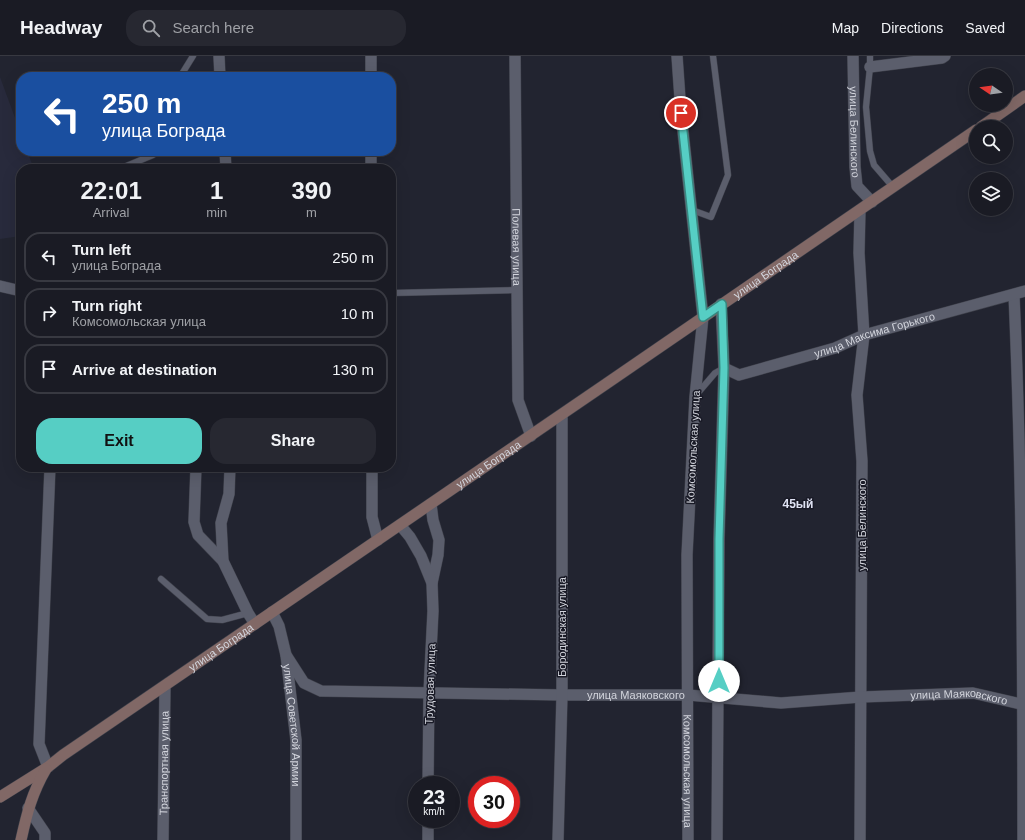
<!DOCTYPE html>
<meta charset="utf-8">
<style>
:root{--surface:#1a1b24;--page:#272831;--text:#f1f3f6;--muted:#9fa1a6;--line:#383941;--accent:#56cec4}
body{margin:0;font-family:Helvetica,sans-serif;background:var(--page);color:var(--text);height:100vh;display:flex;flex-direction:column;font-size:15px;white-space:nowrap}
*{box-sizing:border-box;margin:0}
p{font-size:13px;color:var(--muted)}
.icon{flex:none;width:22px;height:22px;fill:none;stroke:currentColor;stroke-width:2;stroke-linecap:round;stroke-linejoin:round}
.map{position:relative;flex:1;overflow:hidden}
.drawer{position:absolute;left:16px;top:108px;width:380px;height:308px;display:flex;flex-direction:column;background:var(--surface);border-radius:16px;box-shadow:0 4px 16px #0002,0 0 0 1px var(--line)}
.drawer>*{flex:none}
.guide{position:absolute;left:16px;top:16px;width:380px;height:84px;border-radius:16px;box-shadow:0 4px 16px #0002,0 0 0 1px var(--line);background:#1a4fa0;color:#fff;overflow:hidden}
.needle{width:26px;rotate:283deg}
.controls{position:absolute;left:969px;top:12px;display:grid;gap:8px}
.controls a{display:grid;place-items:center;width:44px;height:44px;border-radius:50%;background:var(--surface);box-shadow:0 4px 16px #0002,0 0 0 1px var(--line);font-size:20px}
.speed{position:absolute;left:408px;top:720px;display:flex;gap:8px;font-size:20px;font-weight:700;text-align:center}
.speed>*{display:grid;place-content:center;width:52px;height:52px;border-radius:50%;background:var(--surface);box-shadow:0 4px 16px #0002,0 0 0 1px var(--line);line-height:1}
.speed small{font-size:10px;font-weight:400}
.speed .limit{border:6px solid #d22;background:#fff;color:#111}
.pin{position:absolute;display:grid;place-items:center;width:34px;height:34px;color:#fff;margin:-17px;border:2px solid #fff;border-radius:50%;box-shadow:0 1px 4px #0007}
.me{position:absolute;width:44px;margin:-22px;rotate:0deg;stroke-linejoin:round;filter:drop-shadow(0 0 3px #0008)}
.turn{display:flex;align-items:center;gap:14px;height:84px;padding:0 20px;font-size:18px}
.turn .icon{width:52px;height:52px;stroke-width:2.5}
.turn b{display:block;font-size:28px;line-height:34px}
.eta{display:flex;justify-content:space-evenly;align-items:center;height:68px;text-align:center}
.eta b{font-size:24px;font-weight:800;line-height:28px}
.button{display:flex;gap:8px;margin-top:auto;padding:8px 20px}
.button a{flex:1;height:46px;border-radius:16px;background:var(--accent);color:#111;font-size:16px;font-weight:800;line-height:46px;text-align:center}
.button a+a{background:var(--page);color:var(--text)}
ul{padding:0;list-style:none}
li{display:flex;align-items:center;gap:12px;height:50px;margin:0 8px 6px;padding:0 12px;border:2px solid var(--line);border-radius:16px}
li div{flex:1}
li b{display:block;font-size:15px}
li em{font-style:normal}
header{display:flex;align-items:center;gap:24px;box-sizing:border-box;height:56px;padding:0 20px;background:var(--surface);border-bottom:1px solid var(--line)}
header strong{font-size:19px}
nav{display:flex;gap:22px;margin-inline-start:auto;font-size:14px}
.search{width:280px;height:36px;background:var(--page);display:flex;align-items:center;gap:10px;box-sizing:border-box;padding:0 14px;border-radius:16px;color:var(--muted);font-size:15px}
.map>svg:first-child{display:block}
.built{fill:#282a3c}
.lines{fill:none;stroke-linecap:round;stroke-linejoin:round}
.service-casing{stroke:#3f414b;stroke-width:7}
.minor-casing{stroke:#3f414b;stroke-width:12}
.tertiary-casing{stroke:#3f414b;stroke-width:12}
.secondary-casing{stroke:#3f414b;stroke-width:12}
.service{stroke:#5b5e6c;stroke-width:6}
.minor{stroke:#5b5e6c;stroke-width:11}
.tertiary{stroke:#5b5e6c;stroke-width:11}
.secondary{stroke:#816866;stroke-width:11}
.route-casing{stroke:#38867f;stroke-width:10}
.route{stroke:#56cec4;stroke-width:7}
.labels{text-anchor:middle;stroke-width:3;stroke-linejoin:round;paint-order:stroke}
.street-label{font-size:11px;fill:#d2d4dc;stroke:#191a26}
.neighbourhood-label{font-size:12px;font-weight:bold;fill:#dfe2f3;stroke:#191a26}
</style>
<header>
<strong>Headway</strong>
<div class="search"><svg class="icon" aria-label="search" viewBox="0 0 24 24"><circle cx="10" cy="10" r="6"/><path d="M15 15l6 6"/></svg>Search here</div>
<nav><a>Map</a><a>Directions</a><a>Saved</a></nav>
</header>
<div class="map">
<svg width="1025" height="784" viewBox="0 0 1025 784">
<rect width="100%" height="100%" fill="#222430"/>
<path class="built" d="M 0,21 L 21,78 L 21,95 L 27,95 L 34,113 L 21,113 L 21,180 L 0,183 Z"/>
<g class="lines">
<g class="service-casing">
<g id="service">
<path d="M 870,0 L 870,11 L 866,51 L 870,95 L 874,109 L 893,131"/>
<path d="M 180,21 L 193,0"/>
<path d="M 119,113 L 153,99 L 157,95"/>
<path d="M 692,154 L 711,161 L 728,119 L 713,0"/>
<path d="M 391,237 L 517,234"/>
<path d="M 697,338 L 715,317 L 724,312"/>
<path d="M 161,523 L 207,563 L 222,564 L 248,557"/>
</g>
</g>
<g class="minor-casing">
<g id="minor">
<path d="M 219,0 L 220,21"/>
<path id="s1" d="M 515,0 L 518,344 L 531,380"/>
<path id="s2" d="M 677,0 L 681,57 L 703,261 L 695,341 L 687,499 L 688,784"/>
<path id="s3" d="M 853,0 L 855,111 L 857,130 L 872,146"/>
<path d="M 870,11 L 942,2 L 945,0"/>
<path d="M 225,95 L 226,113"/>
<path d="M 860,154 L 859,197 L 864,279 L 857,339 L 862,405 L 860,784"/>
<path d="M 0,230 L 21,235"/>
<path d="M 1014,239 C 1022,420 1023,602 1023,784"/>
<path id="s4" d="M 724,312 L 739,319 L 835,292 L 864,279 L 1025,235"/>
<path d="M 196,411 L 194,466 L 198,479 L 223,505"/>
<path d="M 230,411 L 229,438 L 221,467 L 223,505 L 248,557 L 255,568"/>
<path d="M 431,448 L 433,464 L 439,484 L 438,499 L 432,527"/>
<path d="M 400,469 L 410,481 L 421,500 L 432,527 L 433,555 L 429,636 L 428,729"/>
<path id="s5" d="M 272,556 L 279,570 L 286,599 L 296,684 L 296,784"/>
<path id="s6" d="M 286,599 L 304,627 L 321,635 L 562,639 L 688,639 L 781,647 L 861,641 L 973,637 L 1025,649"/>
<path d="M 48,711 L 39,688 L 50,411"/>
<path d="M 28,752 L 45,777 L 45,784"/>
<path id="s7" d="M 163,784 L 165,630"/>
<path d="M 428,784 L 428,763"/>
<path d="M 558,784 L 562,639 L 562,359"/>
<path d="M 717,784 L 719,483 L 724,312 L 721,248"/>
</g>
</g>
<g class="tertiary-casing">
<g id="tertiary">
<path d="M 371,21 L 371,0"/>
<path d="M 371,113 L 371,95"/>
<path d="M 372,411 L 372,461 L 378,484"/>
</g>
</g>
<g class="secondary-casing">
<g id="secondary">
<path d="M 981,71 L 1025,40"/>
<path id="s8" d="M 0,741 L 48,711 L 63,699 C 368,491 672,283 976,74"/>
<path d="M 21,784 C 27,757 32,737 46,713"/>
</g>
</g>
<use href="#service" class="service"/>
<use href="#minor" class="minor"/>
<use href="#tertiary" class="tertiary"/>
<use href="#secondary" class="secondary"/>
</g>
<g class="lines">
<g class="route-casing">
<path id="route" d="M 681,57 L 703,261 L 722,248 L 724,312 L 719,483 L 719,625"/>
</g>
<use href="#route" class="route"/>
</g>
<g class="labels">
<g class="street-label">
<text dy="4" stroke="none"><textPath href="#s3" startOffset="76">улица Белинского</textPath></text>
<text dy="4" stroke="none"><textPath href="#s1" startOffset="191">Полевая улица</textPath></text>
<text dy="4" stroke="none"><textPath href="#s8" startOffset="927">улица Бограда</textPath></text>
<text dy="4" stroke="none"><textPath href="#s4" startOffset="158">улица Максима Горького</textPath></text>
<text transform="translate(693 391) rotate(-87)" y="4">Комсомольская улица</text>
<text dy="4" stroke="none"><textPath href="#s8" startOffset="591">улица Бограда</textPath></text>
<text transform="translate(862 469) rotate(-90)" y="4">улица Белинского</text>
<text transform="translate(562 571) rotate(-90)" y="4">Бородинская улица</text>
<text dy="4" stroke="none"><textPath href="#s8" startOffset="267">улица Бограда</textPath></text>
<text transform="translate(430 628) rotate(-88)" y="4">Трудовая улица</text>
<text dy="4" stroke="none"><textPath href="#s6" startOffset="367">улица Маяковского</textPath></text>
<text dy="4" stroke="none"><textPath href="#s6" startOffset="691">улица Маяковского</textPath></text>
<text dy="4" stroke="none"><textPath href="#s5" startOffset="116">улица Советской Армии</textPath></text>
<text dy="4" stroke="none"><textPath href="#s7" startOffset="77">Транспортная улица</textPath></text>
<text dy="4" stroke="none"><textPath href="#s2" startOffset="717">Комсомольская улица</textPath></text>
</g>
<g class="neighbourhood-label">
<text x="798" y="452">45ый</text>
</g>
</g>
</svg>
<div class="controls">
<a><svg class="needle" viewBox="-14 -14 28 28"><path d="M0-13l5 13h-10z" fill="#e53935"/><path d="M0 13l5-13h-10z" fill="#9fa1a6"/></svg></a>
<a><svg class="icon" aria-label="search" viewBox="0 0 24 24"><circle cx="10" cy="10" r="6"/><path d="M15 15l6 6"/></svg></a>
<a><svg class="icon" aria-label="layers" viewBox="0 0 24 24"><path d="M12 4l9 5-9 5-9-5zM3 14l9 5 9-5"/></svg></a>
</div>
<div class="speed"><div>23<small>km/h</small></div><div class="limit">30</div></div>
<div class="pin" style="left:681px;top:57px;background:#d93025"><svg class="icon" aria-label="arrive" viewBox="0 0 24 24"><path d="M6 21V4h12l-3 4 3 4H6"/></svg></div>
<svg class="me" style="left:719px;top:625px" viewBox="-20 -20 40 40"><circle r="19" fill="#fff"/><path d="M0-13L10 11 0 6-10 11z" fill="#56cec4"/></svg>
<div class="guide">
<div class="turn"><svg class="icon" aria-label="left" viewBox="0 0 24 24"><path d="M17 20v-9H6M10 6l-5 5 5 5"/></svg><div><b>250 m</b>улица Бограда</div></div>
</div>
<section class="drawer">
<div class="eta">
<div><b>22:01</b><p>Arrival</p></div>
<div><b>1</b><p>min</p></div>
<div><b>390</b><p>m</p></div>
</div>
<ul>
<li><svg class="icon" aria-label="left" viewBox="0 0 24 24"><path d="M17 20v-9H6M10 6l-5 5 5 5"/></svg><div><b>Turn left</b><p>улица Бограда</p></div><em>250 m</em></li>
<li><svg class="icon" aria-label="right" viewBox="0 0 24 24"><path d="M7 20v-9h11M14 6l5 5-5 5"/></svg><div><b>Turn right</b><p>Комсомольская улица</p></div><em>10 m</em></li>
<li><svg class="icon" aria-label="arrive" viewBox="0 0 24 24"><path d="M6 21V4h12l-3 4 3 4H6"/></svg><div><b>Arrive at destination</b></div><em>130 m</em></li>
</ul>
<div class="button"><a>Exit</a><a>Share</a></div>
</section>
</div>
